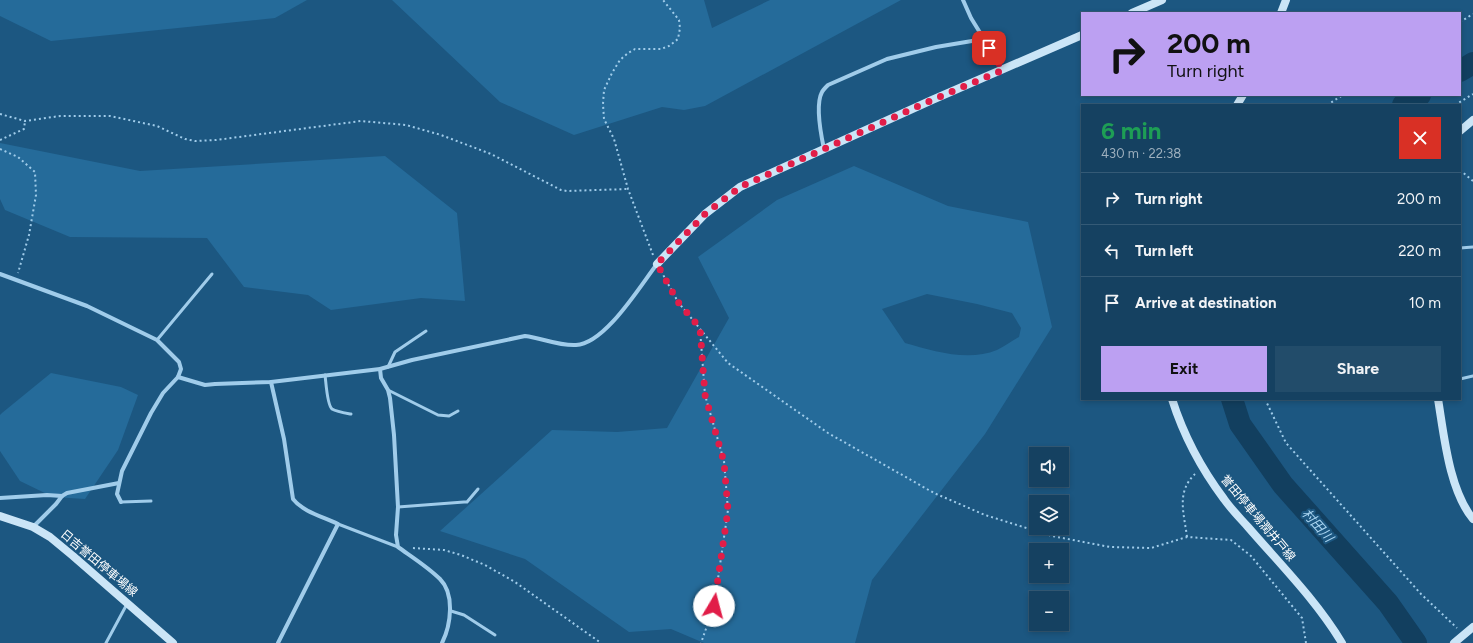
<!DOCTYPE html>
<meta charset="utf-8">
<style>
:root{--surface:#154161;--page:#224c6a;--text:#f1f3f6;--muted:#9dafbd;--line:#345a76;--accent:#bca0f2}
body{margin:0;font-family:Figtree,"Noto Sans JP",sans-serif;background:var(--page);color:var(--text);height:100vh;display:flex;flex-direction:column;font-size:15px;white-space:nowrap}
*{box-sizing:border-box;margin:0}
p{font-size:13px;color:var(--muted)}
.icon{flex:none;width:22px;height:22px;fill:none;stroke:currentColor;stroke-width:2;stroke-linecap:round;stroke-linejoin:round}
.map{position:relative;flex:1;overflow:hidden}
.details{position:absolute;left:1081px;top:104px;width:380px;height:296px;display:flex;flex-direction:column;background:var(--surface);border-radius:0px;box-shadow:0 2px 6px #0003,0 0 0 1px var(--line)}
.details>*{flex:none}
.top-card{position:absolute;left:1081px;top:12px;width:380px;height:84px;border-radius:0px;box-shadow:0 2px 6px #0003,0 0 0 1px var(--line);background:#bca0f2;color:#111;overflow:hidden}
.controls{position:absolute;left:1029px;top:447px;display:grid;gap:8px}
.controls a{display:grid;place-items:center;width:40px;height:40px;border-radius:0px;background:var(--surface);box-shadow:0 2px 6px #0003,0 0 0 1px var(--line);font-size:20px}
.pin{position:absolute;display:grid;place-items:center;width:34px;height:34px;color:#fff;margin:-17px;border-radius:8px;box-shadow:0 2px 6px #0006}
.me{position:absolute;width:44px;margin:-22px;rotate:8deg;stroke-linejoin:round;filter:drop-shadow(0 0 3px #0008)}
.turn{display:flex;align-items:center;gap:14px;height:84px;padding:0 20px;font-size:18px}
.turn .icon{width:52px;height:52px;stroke-width:2.5}
.turn b{display:block;font-size:28px;line-height:34px}
.round{display:grid;place-items:center;flex:none;width:42px;height:42px;border-radius:0px;background:var(--page)}
.overview{display:flex;align-items:center;justify-content:space-between;height:68px;padding:0 20px}
h1{font-size:24px;font-weight:700;line-height:30px;color:#1e9e55}
.button{display:flex;gap:8px;margin-top:auto;padding:8px 20px}
.button a{flex:1;height:46px;border-radius:0px;background:var(--accent);color:#111;font-size:16px;font-weight:700;line-height:46px;text-align:center}
.button a+a{background:var(--page);color:var(--text)}
ul{padding:0;list-style:none}
li{display:flex;align-items:center;gap:12px;height:52px;padding:0 20px;border-top:1px solid var(--line)}
li div{flex:1}
li b{display:block;font-size:15px}
li em{font-style:normal}
.map>svg:first-child{display:block}
.green{fill:#256b9a;fill-rule:evenodd}
.lines{fill:none;stroke-linecap:round;stroke-linejoin:round}
.river{stroke:#123f5f;stroke-width:22}
.path{stroke:#a0ccea;stroke-width:2;stroke-dasharray:2 3;stroke-linecap:butt}
.lane{stroke:#a0ccea;stroke-width:3}
.street{stroke:#a0ccea;stroke-width:4}
.secondary{stroke:#cbe5f7;stroke-width:8}
.route{stroke:#e11d48;stroke-width:7;stroke-dasharray:0 12.6}
.labels{text-anchor:middle;stroke-width:4;stroke-linejoin:round;paint-order:stroke}
.street-label{font-size:12px;fill:#fff;stroke:#1c5781}
.water-label{font-size:13px;font-style:italic;fill:#abd6f2;stroke:#1c5781}
</style>
<div class="map">
<svg width="1473" height="643" viewBox="0 0 1473 643">
<rect width="100%" height="100%" fill="#1c5781"/>
<g class="green">
<path d="M 0,0 L 307,0 L 275,18 L 51,41 L 0,16 Z"/>
<path d="M 392,0 L 704,0 L 712,28 L 770,0 L 901,0 L 705,106 L 684,110 L 662,107 L 574,135 L 500,102 Z"/>
<path d="M 0,143 L 140,171 L 385,156 L 457,213 L 465,301 L 421,298 L 331,310 L 308,295 L 244,287 L 207,238 L 70,237 L 5,210 L 0,199 Z"/>
<path d="M 854,166 L 948,206 L 1028,222 L 1052,327 L 985,434 L 872,580 L 855,643 L 704,643 L 671,629 L 629,632 L 525,559 L 440,531 L 552,430 L 617,432 L 667,428 L 729,318 L 698,257 L 777,200 ZM 927,294 L 977,304 L 1012,313 L 1021,328 L 1019,337 C 1012,341 1005,346 997,350 C 968,362 933,351 905,343 L 882,309 Z"/>
<path d="M 51,373 L 121,387 L 138,395 L 118,450 L 85,499 L 53,497 L 20,481 L 0,451 L 0,415 L 2,413 Z"/>
</g>
<g class="lines">
<g class="river">
<path d="M 1460,71 L 1473,63"/>
<path d="M 1403,105 L 1420,95"/>
<path d="M 1232,399 L 1240,424 L 1283,485 L 1388,603 L 1416,643"/>
</g>
<g class="path">
<path d="M 1460,22 L 1473,14"/>
<path d="M 1327,105 L 1343,95"/>
<path d="M 1455,105 L 1473,94"/>
<path d="M 0,114 L 25,121 L 60,116 L 110,116 L 157,126 L 185,139 L 195,141 L 216,140 L 361,121 L 406,125 L 441,135 L 491,154 L 561,190 L 567,191 L 628,189"/>
<path d="M 0,140 L 24,129 L 25,121"/>
<path d="M 0,149 L 18,157 L 35,172 L 36,195 L 29,235 L 18,273"/>
<path d="M 1460,170 L 1473,181"/>
<path d="M 653,255 L 628,189 L 614,139 L 604,119 L 603,104 L 604,90 L 612,73 L 620,60 L 628,53 L 635,49 L 661,49 L 669,46 L 678,39 L 680,28 L 679,20 L 663,0"/>
<path d="M 661,271 L 678,302 L 728,363 L 828,433 L 934,493 L 985,515 L 1052,536 L 1110,547 L 1151,548 L 1187,537 L 1231,540 L 1251,556 L 1302,618 L 1306,643"/>
<path d="M 700,329 L 705,395 L 724,461 L 728,510 L 714,606 L 701,643"/>
<path d="M 1265,399 L 1286,443 L 1421,594 L 1457,628"/>
<path d="M 1187,537 C 1184,513 1176,492 1195,474"/>
<path d="M 413,548 L 444,550 L 461,555 L 485,565 L 515,582 L 601,643"/>
</g>
<g class="lane">
<path d="M 1460,248 L 1473,247"/>
<path d="M 157,340 L 212,274"/>
<path d="M 388,367 L 395,352 L 426,331"/>
<path d="M 325,375 C 326,382 327,405 332,409 C 337,412 345,413 351,414"/>
<path d="M 1460,379 L 1473,376"/>
<path d="M 388,390 L 438,415 L 449,416 L 458,411"/>
<path d="M 121,502 L 151,501"/>
<path d="M 398,507 L 464,502 L 467,502 L 478,489"/>
<path d="M 338,524 L 398,547"/>
<path d="M 451,611 L 464,615 L 495,635"/>
<path d="M 106,643 L 127,604"/>
</g>
<g class="street">
<path d="M 963,0 L 971,18 L 1003,70"/>
<path d="M 824,149 C 821,135 815,105 822,92 C 823,90 826,87 828,85 L 887,59 L 936,47 L 984,39"/>
<path d="M 0,274 L 87,306 L 157,340 L 179,362 L 181,369 L 178,377 L 163,393 L 151,413 L 122,471 L 117,494 L 121,502"/>
<path d="M 380,369 L 381,378 L 388,390 L 390,398 L 394,435 L 398,507 L 396,535 L 398,547 C 412,557 428,567 440,579 C 455,594 451,625 442,643"/>
<path d="M 178,377 L 205,385 L 215,384 L 271,382 L 380,369 L 412,360 L 525,336 C 542,338 558,346 576,345 C 605,344 640,286 657,264"/>
<path d="M 271,382 L 284,439 L 293,499 C 303,512 324,517 338,524 L 278,643"/>
<path d="M 0,498 L 47,495 L 62,496"/>
<path d="M 33,527 L 56,504 L 62,496 L 67,493 L 119,483"/>
</g>
<g class="secondary">
<path d="M 1132,13 L 1162,0"/>
<path d="M 1281,13 L 1286,0"/>
<path d="M 1237,105 L 1243,95"/>
<path d="M 1460,131 L 1473,120"/>
<path d="M 657,264 L 705,214 L 740,187 L 932,100 L 1082,35"/>
<path d="M 1172,399 C 1184,437 1200,467 1224,499 C 1231,509 1240,518 1248,527 C 1280,564 1316,600 1342,643"/>
<path d="M 1438,399 C 1444,435 1449,490 1473,519"/>
<path d="M 0,516 L 33,527 L 50,537 L 73,556 L 173,643"/>
<path d="M 1454,643 L 1473,627"/>
</g>
</g>
<g class="lines">
<path class="route" d="M 714,606 L 728,510 L 724,462 L 705,395 L 700,328 L 678,302 L 657,264 L 705,214 L 740,187 L 932,100 L 1003,70 L 989,48"/>
</g>
<g class="labels">
<g class="street-label">
<text transform="translate(1258 518) rotate(50)" y="4">誉田停車場潤井戸線</text>
<text transform="translate(99 563) rotate(40)" y="4">日吉誉田停車場線</text>
</g>
<g class="water-label">
<text transform="translate(1318 525) rotate(48)" y="5">村田川</text>
</g>
</g>
</svg>
<div class="controls">
<a><svg class="icon" aria-label="sound" viewBox="0 0 24 24"><path d="M4 9h4l5-4v14l-5-4H4zM17 9q2 3 0 6"/></svg></a>
<a><svg class="icon" aria-label="layers" viewBox="0 0 24 24"><path d="M12 4l9 5-9 5-9-5zM3 14l9 5 9-5"/></svg></a>
<a>+</a>
<a>−</a>
</div>
<div class="pin" style="left:989px;top:48px;background:#d93025"><svg class="icon" aria-label="arrive" viewBox="0 0 24 24"><path d="M6 21V4h12l-3 4 3 4H6"/></svg></div>
<svg class="me" style="left:714px;top:606px" viewBox="-20 -20 40 40"><circle r="19" fill="#fff"/><path d="M0-13L10 11 0 6-10 11z" fill="#e11d48"/></svg>
<div class="top-card">
<div class="turn"><svg class="icon" aria-label="right" viewBox="0 0 24 24"><path d="M7 20v-9h11M14 6l5 5-5 5"/></svg><div><b>200 m</b>Turn right</div></div>
</div>
<section class="details">
<div class="overview"><div><h1>6 min</h1><p>430 m · 22:38</p></div><a class="round" style="background:#d93025;color:#fff"><svg class="icon" aria-label="close" viewBox="0 0 24 24"><path d="M6 6l12 12M18 6L6 18"/></svg></a></div>
<ul>
<li><svg class="icon" aria-label="right" viewBox="0 0 24 24"><path d="M7 20v-9h11M14 6l5 5-5 5"/></svg><div><b>Turn right</b></div><em>200 m</em></li>
<li><svg class="icon" aria-label="left" viewBox="0 0 24 24"><path d="M17 20v-9H6M10 6l-5 5 5 5"/></svg><div><b>Turn left</b></div><em>220 m</em></li>
<li><svg class="icon" aria-label="arrive" viewBox="0 0 24 24"><path d="M6 21V4h12l-3 4 3 4H6"/></svg><div><b>Arrive at destination</b></div><em>10 m</em></li>
</ul>
<div class="button"><a>Exit</a><a>Share</a></div>
</section>
</div>
